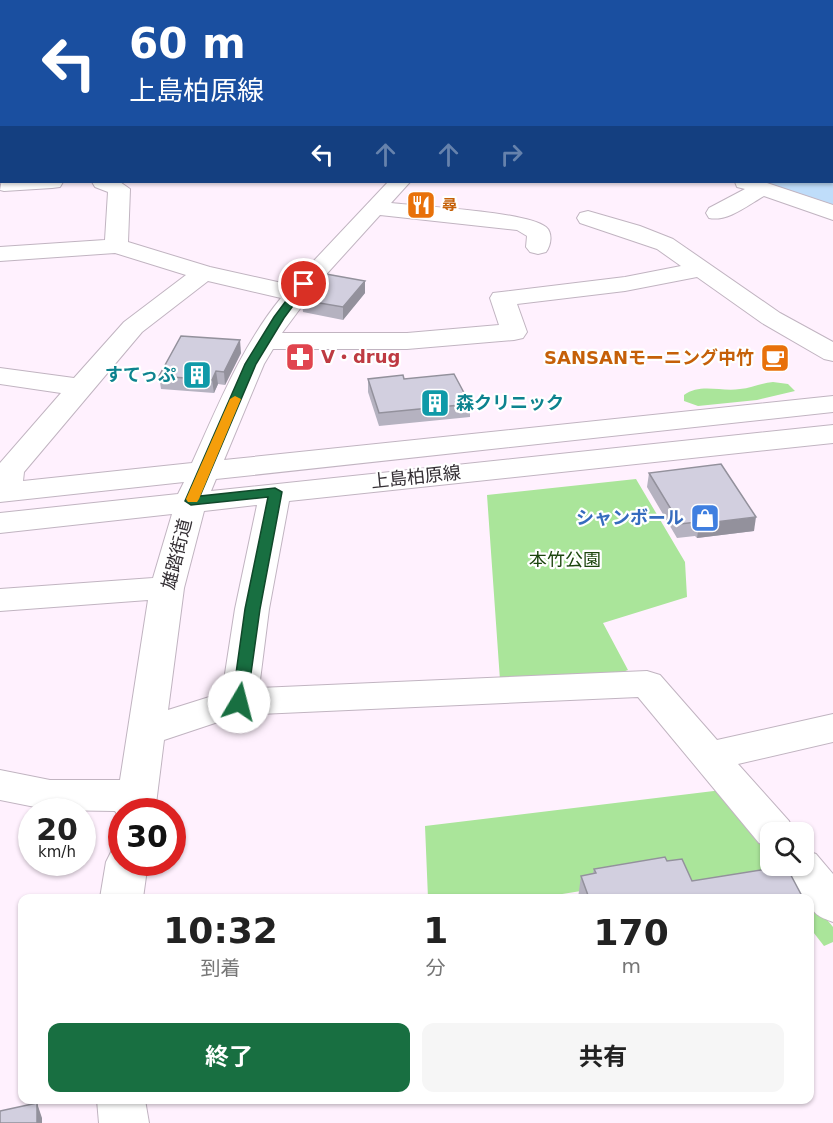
<!DOCTYPE html>
<html lang="ja">
<meta charset="utf-8">
<style>
:root{--surface:#fff;--page:#f6f6f6;--text:#222;--muted:#767676;--accent:#186f41}
body{margin:0;font-family:"DejaVu Sans","Noto Sans JP",sans-serif;background:var(--page);color:var(--text);height:100vh;display:flex;flex-direction:column;font-size:22px;white-space:nowrap}
*{box-sizing:border-box;margin:0}
p{font-size:20px;color:var(--muted)}
.icon{flex:none;width:33px;height:33px;fill:none;stroke:currentColor;stroke-width:2;stroke-linecap:round;stroke-linejoin:round}
.map{position:relative;flex:1;overflow:hidden}
.details{position:absolute;left:18px;top:894px;width:796px;height:210px;display:flex;flex-direction:column;background:var(--surface);border-radius:12px;box-shadow:0 2px 4px #0004}
.details>*{flex:none}
.guide{position:absolute;left:0px;top:0px;width:834px;height:183px;box-shadow:0 2px 4px #0004;background:#1a4fa0;color:#fff;overflow:hidden}
.fabs{position:absolute;left:760px;top:822px;display:grid;gap:12px}
.fabs a{display:grid;place-items:center;width:54px;height:54px;border-radius:12px;background:var(--surface);box-shadow:0 2px 4px #0004;font-size:30px}
.speed{position:absolute;left:18px;top:798px;display:flex;gap:12px;font-size:30px;font-weight:700;text-align:center}
.speed>*{display:grid;place-content:center;width:78px;height:78px;border-radius:50%;background:var(--surface);box-shadow:0 2px 4px #0004;line-height:1}
.speed small{font-size:15px;font-weight:400}
.speed .limit{border:9px solid #d22;background:#fff;color:#111}
.pin{position:absolute;display:grid;place-items:center;width:51px;height:51px;color:#fff;margin:-26px;border:3px solid #fff;border-radius:50%;box-shadow:0 2px 6px #0007}
.me{position:absolute;width:66px;margin:-33px;rotate:8deg;stroke-linejoin:round;filter:drop-shadow(0 0 4px #0008)}
.turn{display:flex;align-items:center;gap:21px;height:126px;padding:0 30px;font-size:27px}
.turn .icon{width:78px;height:78px;stroke-width:2.5}
.turn b{display:block;font-size:42px;line-height:51px}
.lanes{display:flex;align-items:center;height:57px;padding:0 30px;background:#0003;justify-content:center;gap:30px;direction:ltr}
.lanes .off{opacity:.35}
.eta{display:flex;justify-content:space-evenly;align-items:center;height:102px;text-align:center}
.eta b{font-size:36px;font-weight:700;line-height:42px}
.cta{display:flex;gap:12px;margin-top:auto;padding:12px 30px}
.cta a{flex:1;height:69px;border-radius:12px;background:var(--accent);color:#fff;font-size:24px;font-weight:700;line-height:69px;text-align:center}
.cta a+a{background:var(--page);color:var(--text)}
.map>svg:first-child{display:block}
.built{fill:#f9e5f8}
.green{fill:#aae59a}
.water{fill:#bfddfa}
.lines{fill:none;stroke-linecap:round;stroke-linejoin:round}
.minor-casing{stroke:#c1b4c1;stroke-width:2}
.minor{fill:#fff;fill-rule:evenodd}
.wall{fill:#b5b2c0}
.shaded-wall{fill:#93919c}
.building{fill:#d2cfdf;stroke:#93919c;stroke-width:1.5}
.route{fill:#186f41;stroke:#10482a;stroke-width:1.5}
.slow{fill:#f59e0b}
.labels{text-anchor:middle;stroke-width:4.5;stroke-linejoin:round;paint-order:stroke}
.far-food-label{font-size:15px;font-weight:bold;fill:#c56008;stroke:#fff;text-anchor:start}
.health-label{font-size:18px;font-weight:bold;fill:#be3a42;stroke:#fff;text-anchor:start}
.food-label{font-size:18px;font-weight:bold;fill:#c56008;stroke:#fff;text-anchor:end}
.culture-label{font-size:18px;font-weight:bold;fill:#0d838f;stroke:#fff;text-anchor:end}
.street-label{font-size:18px;fill:#342f34;stroke:#fff}
.shop-label{font-size:18px;font-weight:bold;fill:#366cbe;stroke:#fff;text-anchor:end}
.park-label{font-size:18px;fill:#1c450e;stroke:#fff}
</style>
<div class="map">
<svg width="833" height="1123" viewBox="0 0 833 1123">
<rect width="100%" height="100%" fill="#fff1fe"/>
<path class="built" d="M 392,0 L 833,0 L 833,38 L 832,2 Z"/>
<g class="green">
<path d="M 773,382 L 788,384 L 795,391 L 757,400 L 698,406 L 684,401 L 684,395 C 700,383 721,392 740,389 C 751,388 761,383 773,382 Z"/>
<path d="M 636,479 L 685,562 L 687,597 L 603,623 L 628,670 L 607,678 L 500,680 L 487,495 Z"/>
<path d="M 722,790 L 771,850 L 771,866 L 783,866 L 810,898 L 693,898 L 682,875 L 537,898 L 428,898 L 425,826 Z"/>
<path d="M 810,899 L 833,927 L 833,942 L 824,946 L 810,928 Z"/>
</g>
<path class="water" d="M 833,168 L 833,210 L 755,182 L 832,182 Z"/>
<g class="lines">
<g class="minor-casing">
<g id="minor">
<rect x="12" y="0" width="16" height="2"/>
<path d="M 79,0 L 95,0 L 78,2 Z"/>
<path d="M 244,0 L 260,0 L 261,2 L 245,2 Z"/>
<path d="M 0,42 L 2,42 L 0,55 Z"/>
<rect x="832" y="97" width="1" height="12"/>
<path d="M 0,124 L 2,124 L 2,137 L 0,136 Z"/>
<rect x="832" y="151" width="1" height="12"/>
<path d="M 2,179 L 2,182 L 63,182 L 60,187 L 52,188 L 4,191 L 0,190 Z"/>
<path d="M 92,182 L 120,182 L 130,189 L 128,242 L 210,267 L 291,285 L 388,182 L 410,182 L 391,203 C 424,207 524,211 546,227 C 553,233 551,245 546,252 L 538,254 L 530,252 L 526,247 L 527,236 L 517,230 L 380,215 L 322,279 L 282,333 L 407,333 L 499,325 L 490,298 L 493,293 L 625,277 L 681,266 L 657,249 L 580,223 L 577,218 L 580,213 L 588,211 L 640,226 L 673,239 L 780,313 L 833,342 L 833,361 L 824,359 L 762,323 L 697,277 L 625,291 L 517,304 L 527,332 L 523,338 L 514,340 L 407,349 L 273,349 L 264,364 L 224,460 L 833,396 L 833,412 L 216,479 L 211,491 L 833,425 L 833,443 L 289,501 L 269,609 L 259,688 L 647,671 L 660,675 L 717,740 L 833,714 L 833,742 L 738,764 L 789,821 L 794,832 L 771,832 L 771,847 L 759,843 L 638,697 L 239,715 L 164,740 L 155,812 L 122,812 L 122,823 L 115,811 L 50,810 L 0,800 L 0,770 L 50,780 L 120,780 L 148,600 L 0,611 L 0,589 L 153,578 L 172,514 L 0,533 L 0,513 L 178,494 L 184,482 L 0,502 L 0,463 L 61,393 L 0,384 L 0,368 L 74,378 L 124,322 L 186,275 L 115,253 L 0,261 L 0,247 L 105,240 L 108,192 L 95,187 ZM 208,281 L 281,298 C 241,347 218,406 192,463 L 23,481 L 24,472 L 142,332 ZM 257,505 L 235,609 L 222,693 L 168,710 L 184,588 L 204,511 Z"/>
<path d="M 735,182 L 764,182 L 833,205 L 833,220 L 764,196 C 748,205 728,222 709,218 L 706,213 L 709,208 L 745,189 L 737,187 Z"/>
<path d="M 122,847 L 122,862 L 148,862 L 143,898 L 100,898 L 106,862 L 112,850 Z"/>
<path d="M 804,850 L 816,854 L 833,874 L 833,922 C 820,917 810,914 810,898 L 803,898 L 786,878 L 780,866 L 804,866 Z"/>
<path d="M 97,1100 L 145,1100 L 149,1123 L 99,1123 Z"/>
</g>
</g>
<use href="#minor" class="minor"/>
</g>
<g class="wall">
<path d="M 365,293 L 343,320 L 303,312 L 302,300 Z"/>
<path d="M 241,353 L 225,385 L 218,384 L 214,393 L 161,389 L 159,376 Z"/>
<path d="M 368,379 L 404,379 L 470,404 L 470,417 L 379,426 L 368,392 Z"/>
<path d="M 649,473 L 754,531 L 697,538 L 695,536 L 677,538 L 647,487 Z"/>
<path d="M 667,861 L 692,881 L 803,898 L 578,898 L 581,876 L 593,873 L 594,869 Z"/>
</g>
<g class="shaded-wall">
<path d="M 365,281 L 365,293 L 343,320 L 343,307 Z"/>
<path d="M 240,340 L 241,353 L 225,385 L 224,372 Z"/>
<path d="M 216,371 L 218,384 L 214,393 L 212,380 Z"/>
<path d="M 756,517 L 754,531 L 697,538 L 699,524 Z"/>
<path d="M 37,1103 L 42,1118 L 42,1123 L 37,1123 Z"/>
</g>
<g class="building">
<path d="M 326,274 L 365,281 L 343,307 L 302,300 Z"/>
<path d="M 181,336 L 240,340 L 224,372 L 216,371 L 212,380 L 159,376 Z"/>
<path d="M 454,374 L 470,404 L 379,413 L 368,379 L 403,375 L 404,379 Z"/>
<path d="M 721,464 L 756,517 L 699,524 L 697,522 L 680,524 L 649,473 Z"/>
<path d="M 665,857 L 667,861 L 682,859 L 692,881 L 786,866 L 803,898 L 589,898 L 581,876 L 596,873 L 594,869 Z"/>
<path d="M 37,1103 L 37,1123 L 0,1123 L 0,1111 Z"/>
</g>
<path class="route" d="M 300,282 L 309,284 L 284,318 L 256,364 L 200,496 L 275,488 L 282,492 L 260,609 L 247,702 L 245,706 L 234,706 L 232,702 L 245,609 L 268,497 L 191,505 L 185,501 L 245,364 L 274,317 Z"/>
<path class="slow" d="M 235,396 L 241,399 L 199,499 L 197,502 L 188,502 L 186,499 L 230,399 Z"/>
<defs>
<g id="restaurant-square" transform="scale(1.5)"><rect x="-9" y="-9" width="18" height="18" rx="4" fill="#e8710a" stroke="#fff"/><path d="M-5-6h1v4h1v-4h1v4h1v-4h1v5L-1.5 .5V6h-2V.5L-5-1ZM5-6V6H3V1.5H1.5Q1.5-4 5-6Z" fill="#fff"/></g>
<g id="pharmacy-square" transform="scale(1.5)"><rect x="-9" y="-9" width="18" height="18" rx="4" fill="#e0444e" stroke="#fff"/><path d="M-2-6h4v4h4v4h-4v4h-4v-4h-4v-4h4Z" fill="#fff"/></g>
<g id="cafe-square" transform="scale(1.5)"><rect x="-9" y="-9" width="18" height="18" rx="4" fill="#e8710a" stroke="#fff"/><path d="M-5.5-4.5H6V0H3Q3 3.5 0 3.5H-2.5Q-5.5 3.5-5.5 0ZM3-3.2v2h1.7v-2ZM-6 4.5H4V6H-6Z" fill="#fff"/></g>
<g id="building-square" transform="scale(1.5)"><rect x="-9" y="-9" width="18" height="18" rx="4" fill="#0f9aa8" stroke="#fff"/><path d="M-4-6H4V6H1V3H-1V6H-4ZM-2.5-4.3h1.7v1.8h-1.7ZM.8-4.3h1.7v1.8H.8ZM-2.5-1h1.7V.8h-1.7ZM.8-1h1.7V.8H.8Z" fill="#fff"/></g>
<g id="shop-square" transform="scale(1.5)"><rect x="-9" y="-9" width="18" height="18" rx="4" fill="#3f7fe0" stroke="#fff"/><path d="M-5-2.5h2.3a2.7 3.5 0 0 1 5.4 0H5L5.5 6h-11ZM-1.5-2.5h3a1.5 2.3 0 0 0-3 0Z" fill="#fff"/></g>
</defs>
<g fill-rule="evenodd">
<use href="#restaurant-square" x="421" y="205"/>
<use href="#pharmacy-square" x="300" y="357"/>
<use href="#cafe-square" x="775" y="358"/>
<use href="#building-square" x="197" y="375"/>
<use href="#building-square" x="435" y="403"/>
<use href="#shop-square" x="705" y="518"/>
</g>
<g class="labels">
<g class="far-food-label">
<text x="442" y="210">尋</text>
</g>
<g class="health-label">
<text x="321" y="363">V・drug</text>
</g>
<g class="food-label">
<text x="754" y="364">SANSANモーニング中竹</text>
</g>
<g class="culture-label">
<text x="176" y="381">すてっぷ</text>
<text x="456" y="409" text-anchor="start">森クリニック</text>
</g>
<g class="street-label">
<text transform="translate(416 477) rotate(-6)" y="6">上島柏原線</text>
<text transform="translate(177 554) rotate(-76)" y="6">雄踏街道</text>
</g>
<g class="shop-label">
<text x="684" y="524">シャンボール</text>
</g>
<g class="park-label">
<text x="565" y="566">本竹公園</text>
</g>
</g>
</svg>
<div class="fabs">
<a><svg class="icon" aria-label="search" viewBox="0 0 24 24"><circle cx="10" cy="10" r="6"/><path d="M15 15l6 6"/></svg></a>
</div>
<div class="speed"><div>20<small>km/h</small></div><div class="limit">30</div></div>
<div class="pin" style="left:304px;top:284px;background:#d93025"><svg class="icon" aria-label="arrive" viewBox="0 0 24 24"><path d="M6 21V4h12l-3 4 3 4H6"/></svg></div>
<svg class="me" style="left:239px;top:702px" viewBox="-20 -20 40 40"><circle r="19" fill="#fff"/><path d="M0-13L10 11 0 6-10 11z" fill="#186f41"/></svg>
<div class="guide">
<div class="turn"><svg class="icon" aria-label="left" viewBox="0 0 24 24"><path d="M17 20v-9H6M10 6l-5 5 5 5"/></svg><div><b>60 m</b>上島柏原線</div></div>
<div class="lanes"><svg class="icon" aria-label="left" viewBox="0 0 24 24"><path d="M17 20v-9H6M10 6l-5 5 5 5"/></svg><svg class="icon off" aria-label="ahead" viewBox="0 0 24 24"><path d="M12 20V5M6 11l6-6 6 6"/></svg><svg class="icon off" aria-label="ahead" viewBox="0 0 24 24"><path d="M12 20V5M6 11l6-6 6 6"/></svg><svg class="icon off" aria-label="right" viewBox="0 0 24 24"><path d="M7 20v-9h11M14 6l5 5-5 5"/></svg></div>
</div>
<section class="details">
<div class="eta">
<div><b>10:32</b><p>到着</p></div>
<div><b>1</b><p>分</p></div>
<div><b>170</b><p>m</p></div>
</div>
<div class="cta"><a>終了</a><a>共有</a></div>
</section>
</div>
